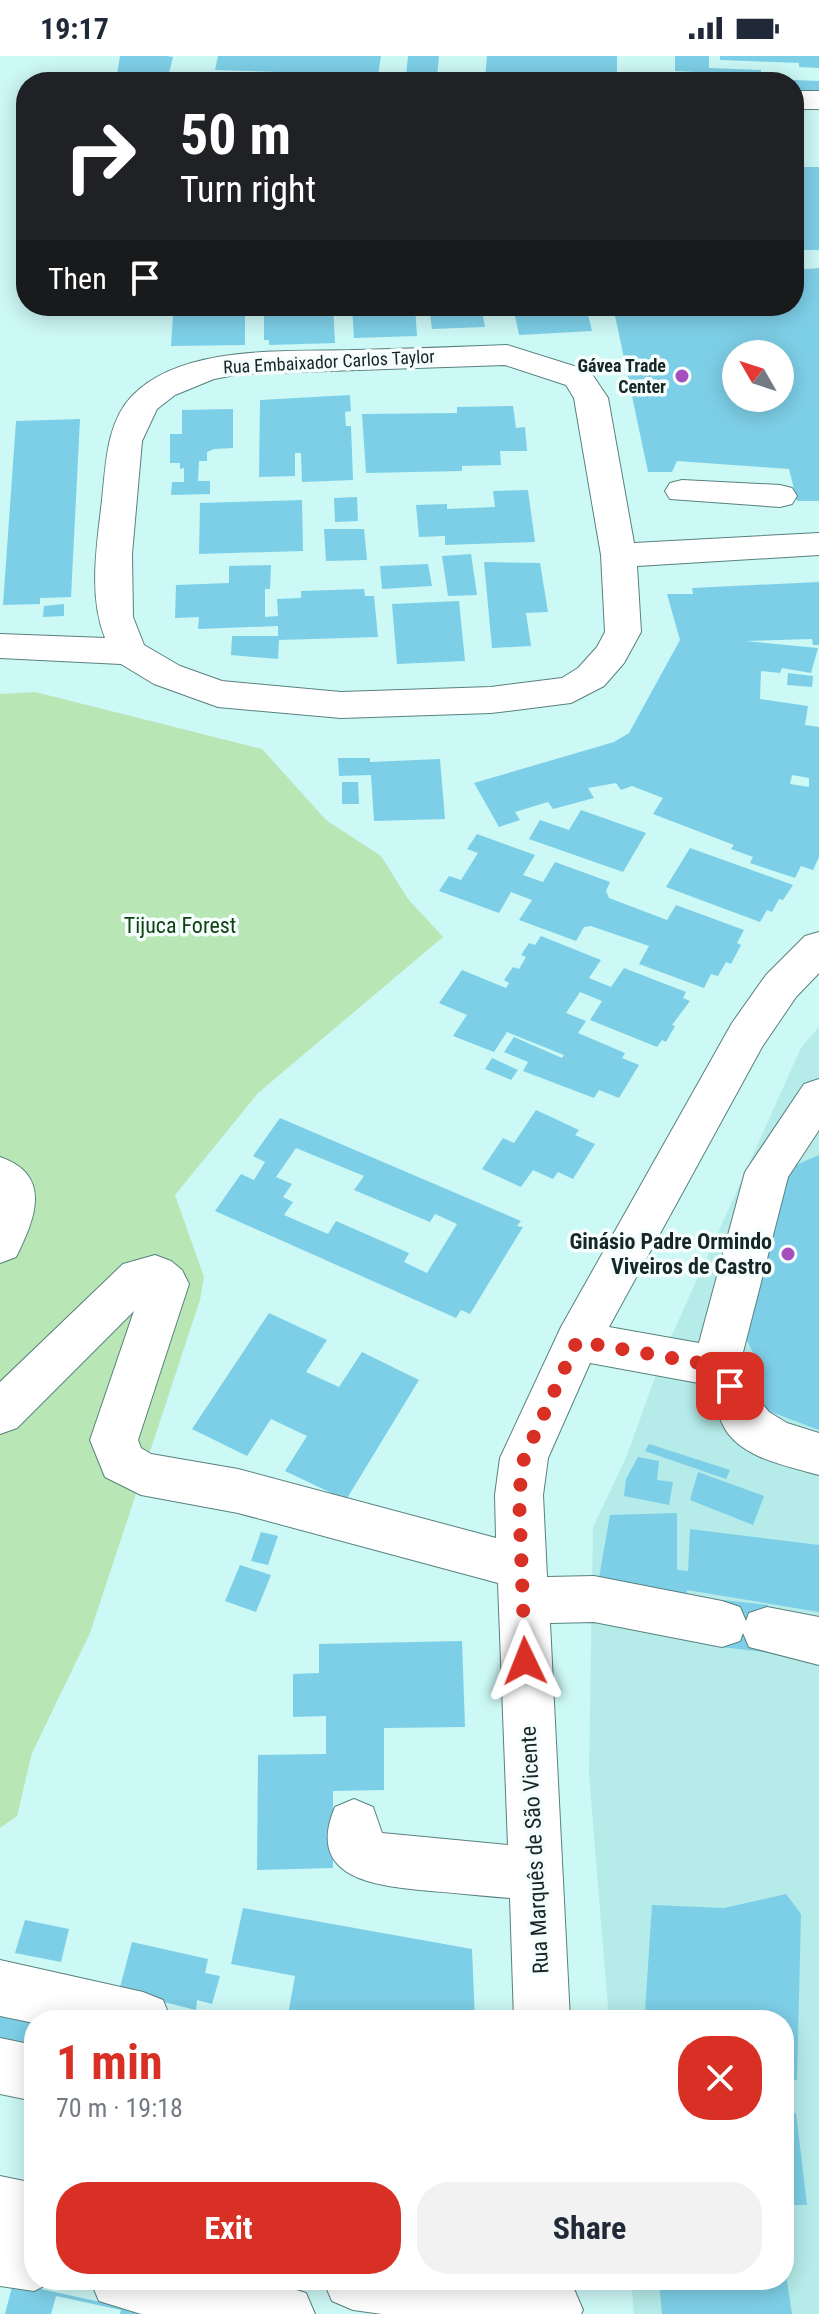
<!DOCTYPE html>
<meta charset="utf-8">
<style>
:root{--surface:#fff;--page:#f2f2f3;--text:#1f2937;--muted:#747a83;--accent:#d93025}
body{margin:0;font-family:"Roboto Condensed",sans-serif;background:var(--page);color:var(--text);height:100vh;display:flex;flex-direction:column;font-size:30px;white-space:nowrap}
*{box-sizing:border-box;margin:0}
p{font-size:26px;color:var(--muted)}
.icon{flex:none;width:44px;height:44px;fill:none;stroke:currentColor;stroke-width:2;stroke-linecap:round;stroke-linejoin:round}
.map{position:relative;flex:1;overflow:hidden}
.drawer{position:absolute;left:24px;top:1954px;width:770px;height:280px;display:flex;flex-direction:column;background:var(--surface);border-radius:32px;box-shadow:0 4px 20px #0003}
.drawer>*{flex:none}
.banner{position:absolute;left:16px;top:16px;width:788px;height:244px;border-radius:32px;box-shadow:0 4px 20px #0003;background:#202124;color:#fff;overflow:hidden}
.needle{width:52px;rotate:309deg}
.tools{position:absolute;left:722px;top:284px;display:grid;gap:16px}
.tools a{display:grid;place-items:center;width:72px;height:72px;border-radius:50%;background:var(--surface);box-shadow:0 4px 20px #0003;font-size:40px}
.pin{position:absolute;display:grid;place-items:center;width:68px;height:68px;color:#fff;margin:-34px;border-radius:16px;box-shadow:0 4px 12px #0006}
.me{position:absolute;width:88px;margin:-44px;rotate:358deg;stroke-linejoin:round;filter:drop-shadow(0 0 6px #0008)}
.turn{display:flex;align-items:center;gap:28px;height:168px;padding:0 32px;font-size:36px}
.turn .icon{width:104px;height:104px;stroke-width:2.5}
.turn b{display:block;font-size:56px;line-height:68px}
.then{display:flex;align-items:center;height:76px;padding:0 32px;background:#0003;gap:16px;font-size:30px}
.round{display:grid;place-items:center;flex:none;width:84px;height:84px;border-radius:32px;background:var(--page)}
.head{display:flex;align-items:center;justify-content:space-between;height:136px;padding:0 32px}
h1{font-size:48px;font-weight:700;line-height:60px;color:var(--accent)}
.action{display:flex;gap:16px;margin-top:auto;padding:16px 32px}
.action a{flex:1;height:92px;border-radius:32px;background:var(--accent);color:#fff;font-size:32px;font-weight:700;line-height:92px;text-align:center}
.action a+a{background:var(--page);color:var(--text)}
.status{display:flex;justify-content:space-between;align-items:center;height:56px;padding:0 40px;background:var(--surface);direction:ltr}
.status svg{height:22px;fill:currentColor}
.map>svg:first-child{display:block}
.built{fill:#b5ebe9}
.green{fill:#b8e6b4}
.building{fill:#7dcfe7;fill-rule:evenodd}
.lines{fill:none;stroke-linecap:round;stroke-linejoin:round}
.minor-casing{stroke:#58817f;stroke-width:2}
.minor{fill:#fff;fill-rule:evenodd}
.route{stroke:#d93025;stroke-width:14;stroke-dasharray:0 25.2}
.poi-dot{fill:#a54fbd;stroke:#f5fdfd;stroke-width:3}
.labels{text-anchor:middle;stroke-width:7;stroke-linejoin:round;paint-order:stroke}
.far-street-label{font-size:18px;fill:#162726;stroke:#f5fdfd}
.far-poi-label{font-size:18px;font-weight:bold;fill:#162726;stroke:#f5fdfd;text-anchor:end}
.park-label{font-size:22px;fill:#114211;stroke:#f5fdfd}
.poi-label{font-size:22px;font-weight:bold;fill:#162726;stroke:#f5fdfd;text-anchor:end}
.street-label{font-size:22px;fill:#162726;stroke:#f5fdfd}
</style>
<div class="status"><b>19:17</b><svg viewBox="0 0 49 12"><path d="M0 12V9h3v3zM5 12V6h3v6zM10 12V3h3v9zM15 12V0h3v12zM26 1h20v11H26zM47 4h2v5h-2z"/></svg></div>
<div class="map">
<svg width="819" height="2258" viewBox="0 0 819 2258">
<rect width="100%" height="100%" fill="#ccf8f6"/>
<path class="built" d="M 819,971 L 819,2258 L 634,2258 L 631,2224 L 784,2224 L 784,1964 L 609,1964 L 589,1718 L 593,1471 L 626,1402 L 663,1299 L 801,992 Z"/>
<path class="green" d="M 35,636 L 262,693 L 326,764 L 381,800 L 408,843 L 443,881 L 258,1037 L 175,1139 L 204,1221 L 200,1244 L 90,1577 L 32,1697 L 17,1760 L 0,1772 L 0,638 Z"/>
<g class="building">
<path d="M 120,0 L 166,0 L 173,1 L 169,17 L 117,18 Z"/>
<path d="M 218,0 L 381,0 L 378,19 L 215,14 Z"/>
<path d="M 408,0 L 439,0 L 437,21 L 406,20 Z"/>
<path d="M 487,0 L 617,0 L 617,26 L 485,23 Z"/>
<path d="M 675,0 L 709,0 L 709,12 L 761,14 L 761,26 L 695,26 L 695,16 L 675,15 Z"/>
<path d="M 720,0 L 819,0 L 819,12 L 799,11 L 799,7 L 720,4 Z"/>
<path d="M 794,24 L 819,25 L 819,35 L 794,34 Z"/>
<rect x="794" y="111" width="25" height="83"/>
<path d="M 819,212 L 819,445 L 797,445 L 789,413 L 677,405 L 672,416 L 648,416 L 613,250 L 794,250 L 794,214 ZM 736,298 L 780,298 L 780,342 L 736,342 Z"/>
<path d="M 148,250 L 249,250 L 245,254 L 245,289 L 171,290 L 173,259 L 148,259 Z"/>
<path d="M 264,250 L 333,250 L 335,287 L 269,289 L 269,284 L 264,284 Z"/>
<path d="M 352,250 L 415,250 L 417,280 L 354,282 Z"/>
<path d="M 429,250 L 481,250 L 485,271 L 432,273 Z"/>
<path d="M 513,250 L 586,250 L 592,275 L 519,279 Z"/>
<path d="M 350,339 L 351,355 L 345,356 L 346,370 L 351,370 L 353,424 L 302,426 L 301,397 L 295,397 L 295,420 L 259,421 L 260,344 Z"/>
<path d="M 513,350 L 516,372 L 525,371 L 527,395 L 500,395 L 501,409 L 462,410 L 462,415 L 366,417 L 362,358 L 457,357 L 457,351 Z"/>
<path d="M 233,353 L 233,392 L 214,393 L 207,396 L 207,405 L 199,405 L 198,425 L 210,425 L 210,438 L 171,439 L 172,426 L 184,426 L 184,412 L 180,413 L 180,407 L 170,407 L 170,378 L 182,378 L 182,354 Z"/>
<path d="M 80,363 L 71,541 L 40,542 L 40,548 L 3,549 L 16,365 Z"/>
<path d="M 528,434 L 535,486 L 445,489 L 445,480 L 419,481 L 416,449 L 447,448 L 447,453 L 495,451 L 493,435 Z"/>
<path d="M 357,441 L 358,465 L 335,466 L 334,442 Z"/>
<path d="M 302,444 L 303,495 L 199,498 L 200,447 Z"/>
<path d="M 324,473 L 364,473 L 367,504 L 326,505 Z"/>
<path d="M 471,498 L 477,539 L 448,540 L 442,500 Z"/>
<path d="M 484,506 L 540,507 L 548,556 L 526,557 L 531,590 L 492,592 Z"/>
<path d="M 428,508 L 432,530 L 382,533 L 380,510 Z"/>
<path d="M 271,509 L 270,533 L 265,533 L 265,561 L 278,560 L 277,543 L 301,542 L 301,535 L 364,533 L 365,540 L 374,540 L 378,581 L 279,584 L 278,603 L 231,599 L 232,580 L 278,580 L 278,570 L 198,573 L 199,561 L 175,562 L 176,529 L 229,527 L 229,510 Z"/>
<path d="M 819,526 L 819,589 L 813,589 L 812,583 L 745,585 L 818,592 L 811,617 L 782,612 L 780,617 L 761,615 L 760,643 L 808,650 L 805,669 L 819,671 L 819,801 L 813,814 L 801,810 L 795,822 L 750,807 L 753,801 L 731,793 L 734,789 L 653,758 L 663,742 L 632,730 L 621,734 L 616,727 L 588,732 L 594,742 L 553,753 L 548,746 L 515,756 L 520,764 L 499,771 L 474,727 L 614,686 L 629,677 L 680,584 L 667,538 L 693,538 L 692,532 ZM 792,719 L 809,722 L 809,731 L 790,728 Z"/>
<path d="M 459,545 L 465,605 L 397,608 L 392,548 Z"/>
<path d="M 64,548 L 64,560 L 43,561 L 44,550 Z"/>
<path d="M 788,617 L 813,620 L 812,631 L 787,629 Z"/>
<path d="M 338,702 L 370,702 L 370,706 L 440,703 L 445,763 L 374,765 L 371,719 L 339,720 Z"/>
<path d="M 342,726 L 358,726 L 359,748 L 342,748 Z"/>
<path d="M 581,754 L 646,777 L 623,816 L 529,783 L 540,764 L 569,774 Z"/>
<path d="M 477,778 L 535,799 L 523,819 L 543,826 L 555,806 L 610,826 L 606,835 L 609,842 L 667,864 L 676,849 L 744,874 L 737,887 L 741,889 L 731,908 L 726,906 L 718,920 L 711,918 L 704,932 L 639,908 L 649,890 L 591,870 L 584,871 L 576,885 L 519,864 L 532,844 L 511,836 L 499,857 L 439,835 L 449,820 L 461,824 L 478,797 L 467,793 Z"/>
<path d="M 690,792 L 793,829 L 783,844 L 779,843 L 772,856 L 767,854 L 760,866 L 666,831 Z"/>
<path d="M 541,880 L 601,904 L 589,922 L 611,931 L 624,912 L 686,936 L 683,942 L 690,945 L 672,969 L 675,970 L 666,986 L 662,984 L 657,991 L 590,964 L 602,945 L 580,936 L 566,957 L 586,965 L 578,977 L 625,997 L 622,1002 L 639,1009 L 619,1042 L 599,1034 L 594,1042 L 523,1015 L 528,1006 L 504,996 L 514,981 L 562,1002 L 564,999 L 507,976 L 494,996 L 453,980 L 467,959 L 439,947 L 462,914 L 506,932 L 509,927 L 504,924 L 513,911 L 519,913 L 526,901 L 521,899 L 529,887 L 535,889 Z"/>
<path d="M 492,1002 L 518,1014 L 511,1024 L 485,1013 Z"/>
<path d="M 536,1054 L 579,1074 L 575,1079 L 595,1088 L 573,1123 L 558,1116 L 553,1123 L 533,1114 L 521,1131 L 482,1113 L 503,1082 L 514,1087 Z"/>
<path d="M 280,1062 L 521,1165 L 517,1170 L 523,1171 L 470,1258 L 461,1254 L 456,1262 L 215,1155 L 241,1118 L 254,1124 L 265,1106 L 253,1100 ZM 296,1092 L 364,1120 L 354,1134 L 430,1166 L 435,1158 L 457,1168 L 427,1217 L 404,1206 L 409,1197 L 336,1165 L 328,1178 L 284,1159 L 293,1146 L 283,1141 L 292,1128 L 276,1121 Z"/>
<path d="M 819,1099 L 819,1374 L 758,1351 L 762,1315 L 743,1276 L 773,1119 Z"/>
<path d="M 269,1257 L 327,1284 L 306,1316 L 339,1331 L 362,1296 L 419,1324 L 346,1444 L 285,1415 L 307,1380 L 271,1363 L 247,1400 L 192,1373 Z"/>
<path d="M 649,1388 L 730,1414 L 726,1423 L 645,1395 Z"/>
<path d="M 638,1401 L 659,1405 L 657,1424 L 673,1426 L 669,1449 L 624,1440 L 626,1423 Z"/>
<path d="M 698,1416 L 764,1440 L 753,1469 L 690,1444 Z"/>
<path d="M 677,1457 L 677,1514 L 688,1515 L 690,1473 L 819,1489 L 819,1556 L 687,1534 L 687,1541 L 599,1522 L 610,1459 Z"/>
<path d="M 261,1476 L 278,1480 L 268,1509 L 251,1505 Z"/>
<path d="M 240,1509 L 271,1519 L 256,1556 L 225,1545 Z"/>
<path d="M 723,1544 L 768,1549 L 765,1596 L 721,1591 Z"/>
<path d="M 462,1585 L 465,1671 L 384,1672 L 384,1734 L 333,1735 L 333,1812 L 257,1814 L 258,1699 L 326,1698 L 326,1660 L 293,1661 L 293,1618 L 319,1617 L 319,1588 Z"/>
<path d="M 786,1838 L 801,1858 L 797,2024 L 784,2023 L 784,1964 L 719,1964 L 645,1956 L 652,1849 L 724,1852 Z"/>
<path d="M 243,1852 L 472,1893 L 475,1964 L 287,1964 L 295,1920 L 231,1908 Z"/>
<path d="M 25,1864 L 69,1873 L 61,1906 L 15,1897 Z"/>
<path d="M 132,1886 L 208,1903 L 205,1917 L 220,1920 L 212,1948 L 197,1944 L 196,1954 L 119,1935 Z"/>
<path d="M 0,1939 L 85,1964 L 34,1964 L 34,1998 L 0,1990 Z"/>
<path d="M 796,2057 L 807,2149 L 784,2149 L 784,2058 Z"/>
<path d="M 784,2206 L 792,2258 L 662,2258 L 659,2224 L 784,2224 Z"/>
<path d="M 13,2227 L 151,2257 L 151,2258 L 120,2258 L 121,2254 L 56,2240 L 51,2258 L 5,2258 Z"/>
</g>
<g class="lines">
<g class="minor-casing">
<g id="minor">
<rect x="794" y="35" width="25" height="18"/>
<path d="M 507,289 L 590,315 L 608,342 L 634,487 L 819,477 L 819,499 L 637,510 L 641,576 L 624,607 L 604,630 L 571,647 L 491,657 L 341,662 L 218,651 L 154,628 L 121,608 L 0,602 L 0,578 L 105,582 C 88,539 97,489 102,444 C 106,409 106,367 132,340 C 182,288 288,296 354,294 C 405,293 456,291 507,289 ZM 505,309 L 566,329 L 574,342 L 601,499 L 605,576 L 597,591 L 578,612 L 562,622 L 491,631 L 341,636 L 222,625 L 180,610 L 144,589 L 133,561 L 132,498 L 142,385 L 157,353 L 175,339 L 214,323 L 240,318 Z"/>
<path d="M 682,424 L 780,429 L 792,432 L 797,440 L 792,448 L 780,451 L 670,443 L 665,435 L 670,427 Z"/>
<path d="M 819,876 L 819,917 L 796,941 L 762,991 L 609,1271 L 699,1287 L 745,1116 L 804,1028 L 819,1023 L 819,1074 L 788,1121 L 741,1304 L 760,1345 L 769,1356 L 787,1367 L 819,1377 L 819,1419 C 789,1410 743,1403 725,1373 C 717,1359 714,1340 704,1328 L 590,1307 L 548,1402 L 543,1439 L 547,1521 L 594,1520 L 722,1545 L 740,1551 L 746,1565 L 749,1557 L 767,1551 L 819,1561 L 819,1609 L 749,1591 L 743,1577 L 740,1585 L 722,1591 L 594,1566 L 550,1567 L 570,1964 L 514,1964 L 510,1842 C 483,1840 457,1837 430,1835 C 378,1830 304,1824 335,1751 L 354,1743 L 373,1751 L 382,1777 L 508,1789 L 498,1527 L 238,1457 L 141,1439 L 105,1421 L 90,1384 L 134,1255 L 17,1372 L 0,1378 L 0,1326 L 123,1208 L 155,1199 L 171,1205 L 182,1214 L 189,1228 L 138,1384 L 141,1392 L 151,1398 L 238,1413 L 496,1482 L 495,1439 L 500,1402 L 561,1271 L 732,967 L 766,919 L 805,880 Z"/>
<path d="M 0,1101 C 53,1119 35,1163 16,1201 L 0,1207 Z"/>
<path d="M 0,1904 L 143,1936 L 163,1944 L 171,1964 L 34,1964 L 34,1967 L 0,1960 Z"/>
<path d="M 0,1982 L 34,1989 L 34,2045 L 0,2038 Z"/>
<path d="M 0,2120 L 34,2127 L 34,2224 L 56,2224 L 34,2235 L 0,2230 Z"/>
<path d="M 90,2224 L 265,2224 L 306,2237 L 315,2258 L 141,2258 L 99,2245 Z"/>
<path d="M 323,2224 L 552,2224 L 574,2233 L 583,2254 L 581,2258 L 382,2258 L 353,2254 L 332,2245 Z"/>
</g>
</g>
<use href="#minor" class="minor"/>
</g>
<g class="lines">
<path class="route" d="M 525,1605 L 519,1439 L 524,1402 L 577,1285 L 716,1310 L 725,1316 L 730,1330"/>
</g>
<g class="poi-dot">
<circle cx="682" cy="320" r="8"/>
<circle cx="788" cy="1198" r="8"/>
</g>
<g class="labels">
<g class="far-street-label">
<text transform="translate(329 306) rotate(-3)" y="6">Rua Embaixador Carlos Taylor</text>
</g>
<g class="far-poi-label">
<text x="666" y="316">Gávea Trade<tspan x="666" dy="21">Center</tspan></text>
</g>
<g class="park-label">
<text x="180" y="877">Tijuca Forest</text>
</g>
<g class="poi-label">
<text x="772" y="1193">Ginásio Padre Ormindo<tspan x="772" dy="25">Viveiros de Castro</tspan></text>
</g>
<g class="street-label">
<text transform="translate(534 1794) rotate(-93)" y="8">Rua Marquês de São Vicente</text>
</g>
</g>
</svg>
<div class="tools">
<a><svg class="needle" viewBox="-14 -14 28 28"><path d="M0-13l5 13h-10z" fill="#e53935"/><path d="M0 13l5-13h-10z" fill="#747a83"/></svg></a>
</div>
<div class="pin" style="left:730px;top:1330px;background:#d93025"><svg class="icon" aria-label="arrive" viewBox="0 0 24 24"><path d="M6 21V4h12l-3 4 3 4H6"/></svg></div>
<svg class="me" style="left:525px;top:1605px" viewBox="-20 -20 40 40"><path d="M0-17L14 15 0 8-14 15z" fill="#d93025" stroke="#fff" stroke-width="4"/></svg>
<div class="banner">
<div class="turn"><svg class="icon" aria-label="right" viewBox="0 0 24 24"><path d="M7 20v-9h11M14 6l5 5-5 5"/></svg><div><b>50 m</b>Turn right</div></div>
<div class="then">Then<svg class="icon" aria-label="arrive" viewBox="0 0 24 24"><path d="M6 21V4h12l-3 4 3 4H6"/></svg></div>
</div>
<section class="drawer">
<div class="head"><div><h1>1 min</h1><p>70 m · 19:18</p></div><a class="round" style="background:#d93025;color:#fff"><svg class="icon" aria-label="close" viewBox="0 0 24 24"><path d="M6 6l12 12M18 6L6 18"/></svg></a></div>
<div class="action"><a>Exit</a><a>Share</a></div>
</section>
</div>
